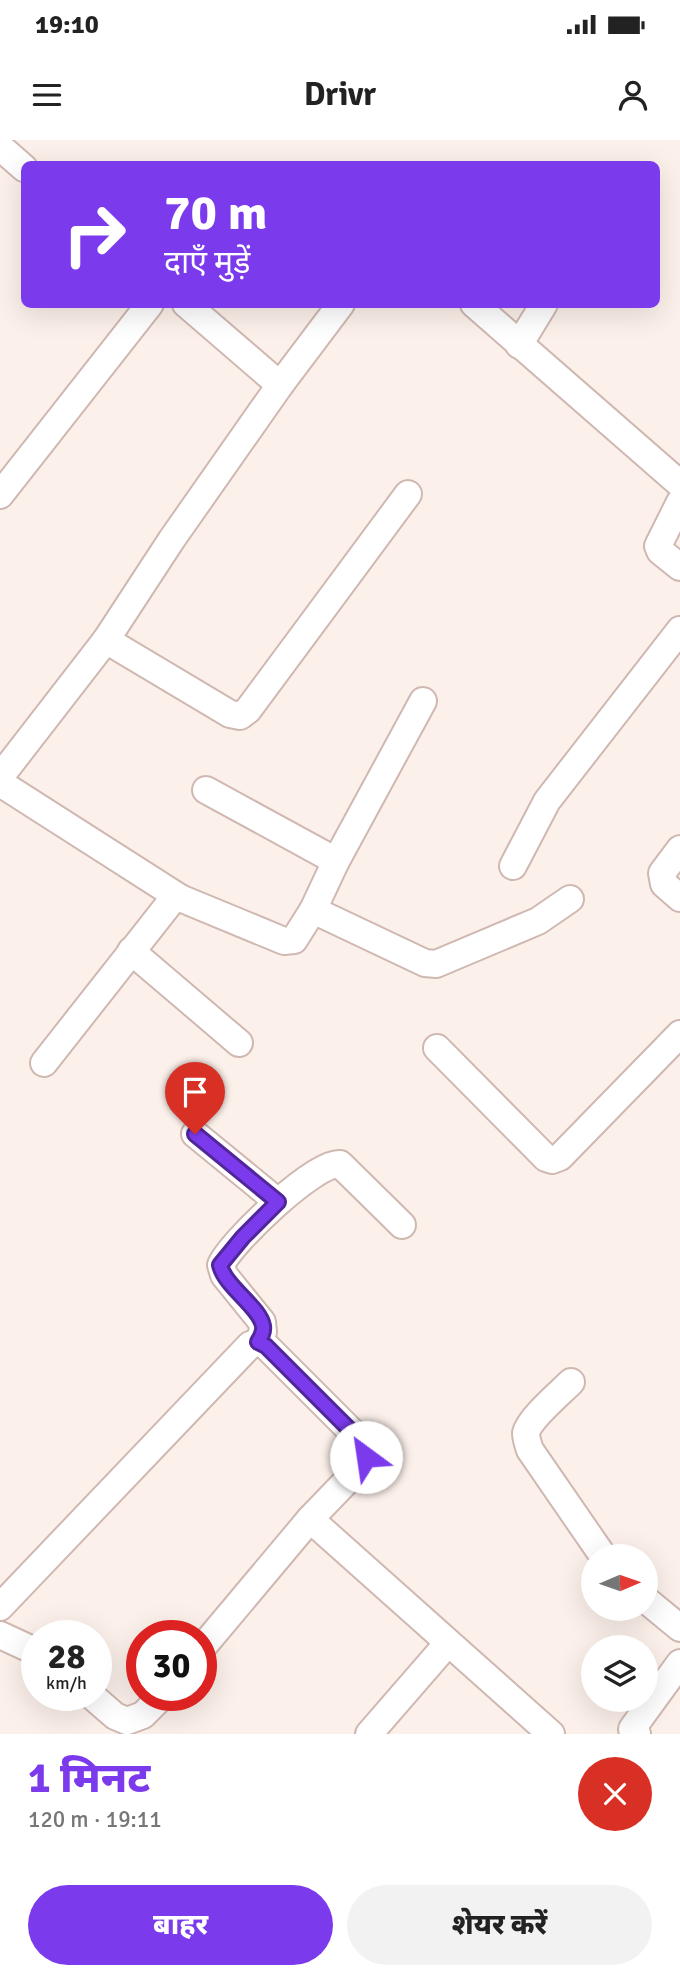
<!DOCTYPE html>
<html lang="hi">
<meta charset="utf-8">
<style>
:root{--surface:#fff;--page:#f2f2f2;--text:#222;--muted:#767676;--accent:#7c3aed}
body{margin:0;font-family:Signika,"Noto Sans Devanagari",sans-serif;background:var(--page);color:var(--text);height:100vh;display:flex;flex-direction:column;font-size:26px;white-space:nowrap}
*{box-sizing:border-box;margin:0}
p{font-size:23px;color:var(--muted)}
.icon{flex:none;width:38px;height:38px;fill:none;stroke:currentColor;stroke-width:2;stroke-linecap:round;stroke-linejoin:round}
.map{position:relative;height:1594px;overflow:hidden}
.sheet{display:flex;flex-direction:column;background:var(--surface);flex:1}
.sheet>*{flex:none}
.hud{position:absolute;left:21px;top:21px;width:639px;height:147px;border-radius:10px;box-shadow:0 7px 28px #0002;background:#7c3aed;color:#fff;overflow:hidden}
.needle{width:46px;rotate:88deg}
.controls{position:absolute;left:581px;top:1404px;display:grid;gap:14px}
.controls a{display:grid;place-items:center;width:77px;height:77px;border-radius:50%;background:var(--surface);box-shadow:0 7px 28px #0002;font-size:35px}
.speed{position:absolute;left:21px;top:1480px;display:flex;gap:14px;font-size:35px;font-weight:700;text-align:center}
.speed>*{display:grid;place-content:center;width:91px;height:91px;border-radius:50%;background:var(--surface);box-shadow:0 7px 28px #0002;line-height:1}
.speed small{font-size:18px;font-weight:400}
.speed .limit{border:10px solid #d22;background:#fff;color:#111}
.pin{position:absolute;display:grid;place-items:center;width:60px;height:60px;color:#fff;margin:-72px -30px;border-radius:50% 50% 50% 0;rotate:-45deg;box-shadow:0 0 7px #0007}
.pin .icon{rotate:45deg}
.me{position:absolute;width:77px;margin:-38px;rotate:329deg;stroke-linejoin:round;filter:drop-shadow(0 0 5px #0008)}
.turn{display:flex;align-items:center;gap:24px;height:147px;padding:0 28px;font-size:32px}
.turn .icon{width:91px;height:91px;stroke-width:2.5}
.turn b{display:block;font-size:49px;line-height:60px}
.round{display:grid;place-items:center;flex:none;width:74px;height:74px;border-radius:37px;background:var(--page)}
.head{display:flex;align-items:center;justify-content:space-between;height:119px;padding:0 28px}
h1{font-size:42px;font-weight:800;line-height:52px;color:var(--accent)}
.cta{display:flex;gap:14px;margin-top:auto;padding:14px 28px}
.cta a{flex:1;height:80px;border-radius:42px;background:var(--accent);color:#fff;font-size:28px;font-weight:800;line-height:80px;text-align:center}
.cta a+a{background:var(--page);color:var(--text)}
.status{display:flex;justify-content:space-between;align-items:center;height:49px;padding:0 35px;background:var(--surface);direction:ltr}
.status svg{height:19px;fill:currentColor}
header{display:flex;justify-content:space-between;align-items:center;height:91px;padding:0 28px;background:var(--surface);font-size:32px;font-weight:800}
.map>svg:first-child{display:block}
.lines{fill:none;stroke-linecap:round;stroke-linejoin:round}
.minor-casing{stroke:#d0b8b2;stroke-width:30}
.minor{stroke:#fff;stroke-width:26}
.route-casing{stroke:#51269a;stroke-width:18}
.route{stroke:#7c3aed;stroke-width:12}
</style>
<div class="status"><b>19:10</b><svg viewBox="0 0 49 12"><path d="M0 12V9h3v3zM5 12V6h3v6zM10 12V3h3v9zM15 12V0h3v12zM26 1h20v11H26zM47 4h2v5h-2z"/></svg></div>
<header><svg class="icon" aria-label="menu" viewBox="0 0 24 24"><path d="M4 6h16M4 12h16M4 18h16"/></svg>Drivr<svg class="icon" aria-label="person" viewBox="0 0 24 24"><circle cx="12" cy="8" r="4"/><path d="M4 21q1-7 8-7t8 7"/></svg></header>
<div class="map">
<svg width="680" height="1594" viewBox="0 0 680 1594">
<rect width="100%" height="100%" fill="#fcf0ea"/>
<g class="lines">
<g class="minor-casing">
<g id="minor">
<path d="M 0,7 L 24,28"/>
<path d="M 186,164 L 280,245"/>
<path d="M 474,164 L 680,344"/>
<path d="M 519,205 L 544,164"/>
<path d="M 0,355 L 150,164"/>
<path d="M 680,362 L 658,406 L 660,411 L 680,427"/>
<path d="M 106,500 L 230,574 L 240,576 L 248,570 L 408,354"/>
<path d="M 0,637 L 106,500 L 172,399 L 280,245 L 341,164"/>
<path d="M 0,643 L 180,758"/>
<path d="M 206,650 L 336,721"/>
<path d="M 680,709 L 662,733 L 664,744 L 680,758"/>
<path d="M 513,726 L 547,661 L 680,490"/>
<path d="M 313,770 L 425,823 L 436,824 L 538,781 L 570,759"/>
<path d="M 131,811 L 239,903"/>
<path d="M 437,908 L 546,1018 L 552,1020 L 560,1017 L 680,894"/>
<path d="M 44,923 L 173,759 L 180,758 L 284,801 L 294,800 L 313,770 L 336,721 L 423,561"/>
<path d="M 195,994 L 278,1062"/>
<path d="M 258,1202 L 263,1192 L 262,1182 L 224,1135 L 221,1125 C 231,1102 316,1021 340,1024 L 402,1085"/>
<path d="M 571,1242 C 560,1253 529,1279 526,1293 C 526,1299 528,1304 530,1310 L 603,1416"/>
<path d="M 646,1460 L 680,1488"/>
<path d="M 0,1467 L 250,1205 L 258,1202 L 266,1206 L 364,1304 L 367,1310 L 363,1324 L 310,1379"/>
<path d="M 0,1495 L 37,1512"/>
<path d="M 201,1509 L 310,1379 L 551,1594"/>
<path d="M 92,1556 L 115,1576 L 127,1581 L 143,1575 L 162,1556"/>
<path d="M 369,1594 L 448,1503"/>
<path d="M 637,1594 L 632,1589 L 680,1523"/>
</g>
</g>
<use href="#minor" class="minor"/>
</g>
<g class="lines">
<g class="route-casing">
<path id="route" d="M 195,994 L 278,1062 L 243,1097 L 220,1125 C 225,1147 260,1167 263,1186 C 264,1192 261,1197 258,1202 L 266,1206 L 364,1304 L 366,1317"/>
</g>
<use href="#route" class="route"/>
</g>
</svg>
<div class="controls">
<a><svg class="needle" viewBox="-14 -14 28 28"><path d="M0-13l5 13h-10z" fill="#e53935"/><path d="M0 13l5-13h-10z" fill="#767676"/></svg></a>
<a><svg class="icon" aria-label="layers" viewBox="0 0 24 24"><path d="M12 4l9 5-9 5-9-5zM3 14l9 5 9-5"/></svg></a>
</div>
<div class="speed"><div>28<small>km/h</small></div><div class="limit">30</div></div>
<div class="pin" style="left:195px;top:994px;background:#d93025"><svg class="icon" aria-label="arrive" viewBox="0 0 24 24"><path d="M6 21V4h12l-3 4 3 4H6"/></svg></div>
<svg class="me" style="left:366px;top:1317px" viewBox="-20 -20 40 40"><circle r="19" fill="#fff"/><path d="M0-13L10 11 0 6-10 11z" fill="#7c3aed"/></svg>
<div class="hud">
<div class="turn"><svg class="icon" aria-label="right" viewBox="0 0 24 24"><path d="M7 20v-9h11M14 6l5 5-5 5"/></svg><div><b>70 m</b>दाएँ मुड़ें</div></div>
</div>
</div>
<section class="sheet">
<div class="head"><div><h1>1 मिनट</h1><p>120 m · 19:11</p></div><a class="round" style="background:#d93025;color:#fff"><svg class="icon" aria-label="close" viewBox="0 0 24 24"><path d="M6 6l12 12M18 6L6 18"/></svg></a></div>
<div class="cta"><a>बाहर</a><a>शेयर करें</a></div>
</section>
